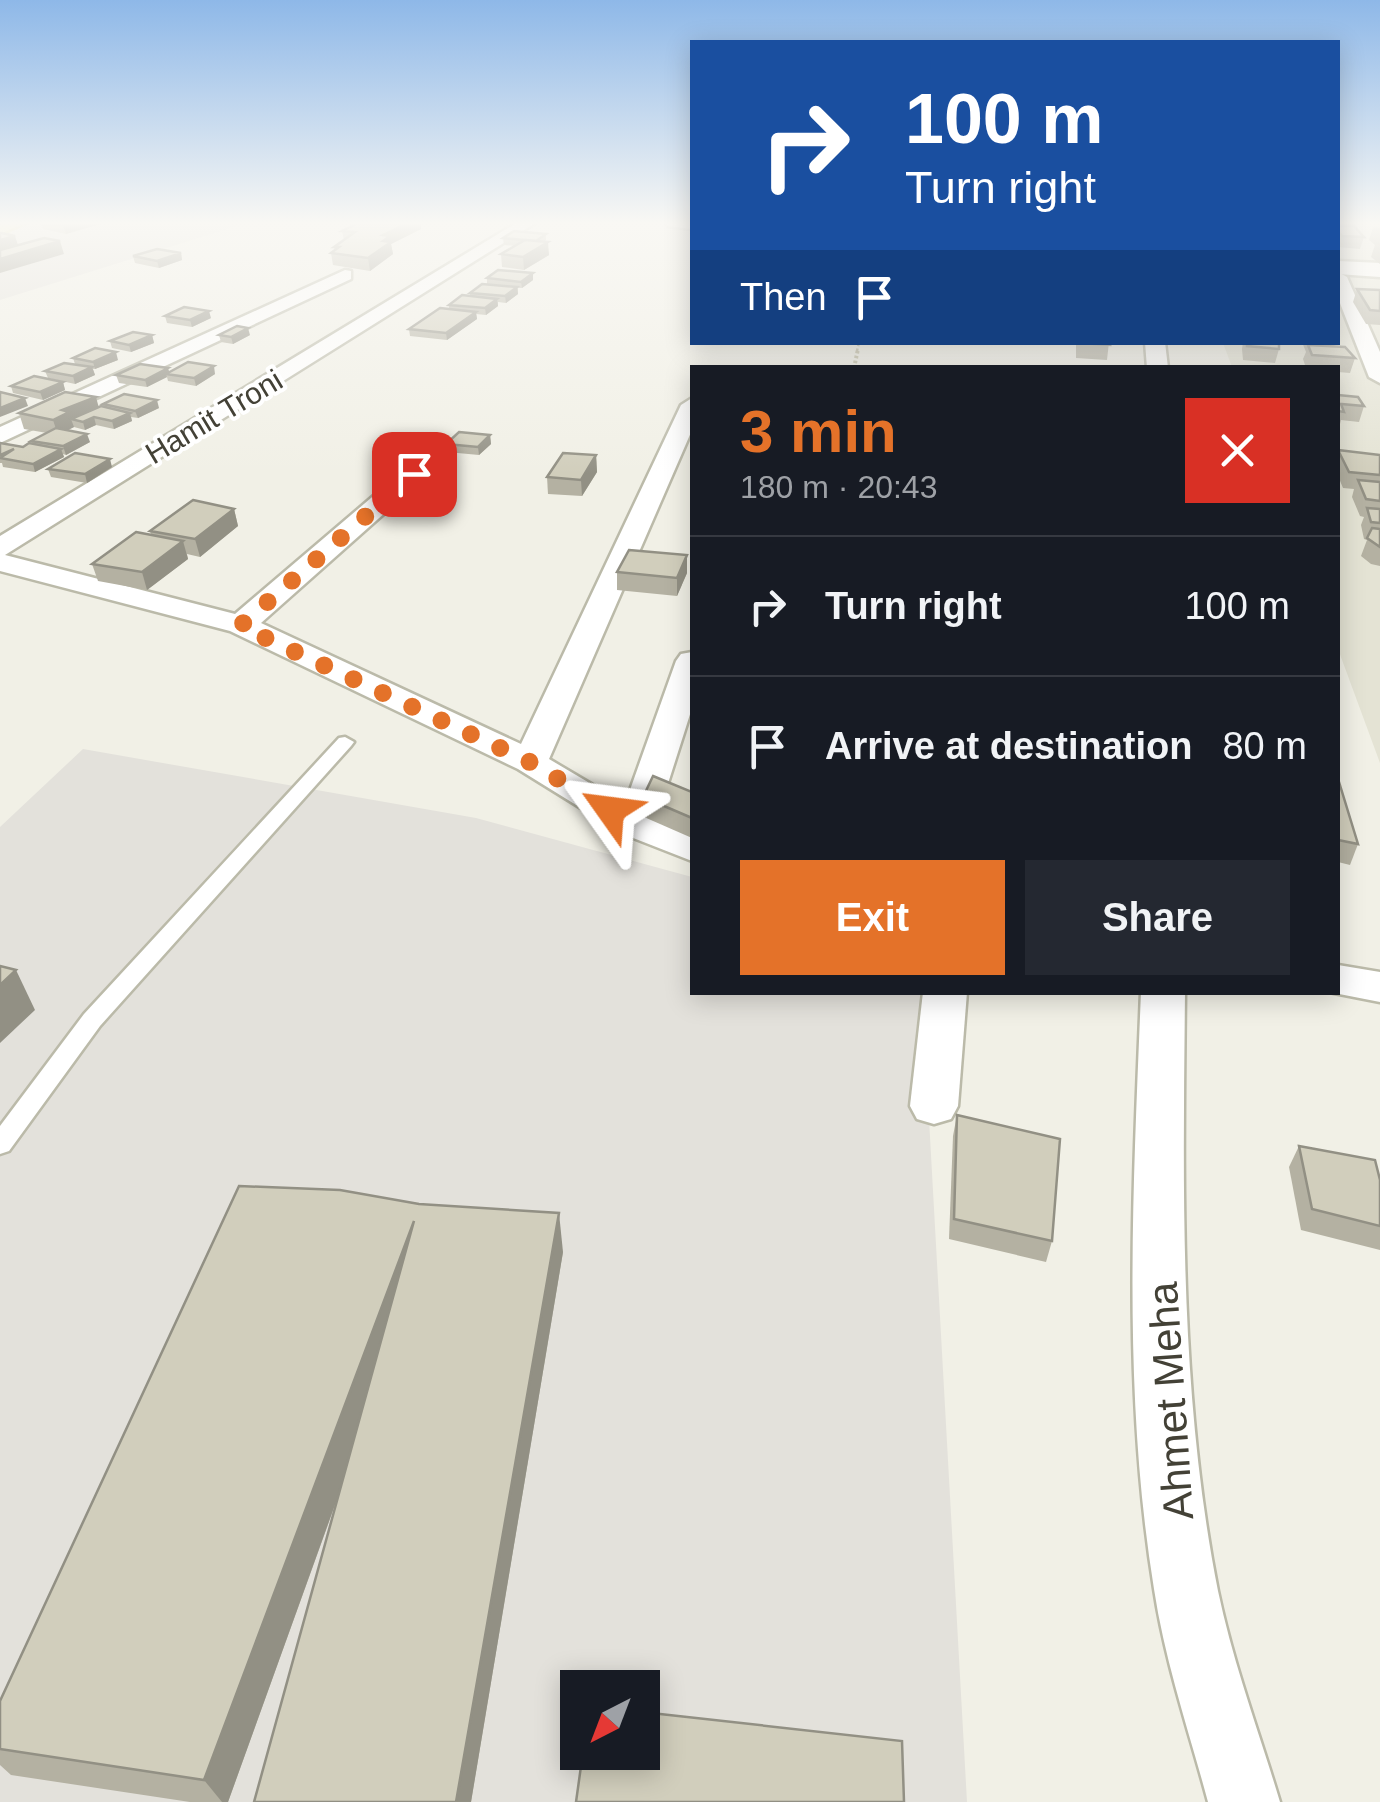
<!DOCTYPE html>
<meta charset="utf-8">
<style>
:root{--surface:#171b24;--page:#242831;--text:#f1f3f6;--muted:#9ea1a6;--line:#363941;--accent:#e47229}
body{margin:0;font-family:Helvetica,sans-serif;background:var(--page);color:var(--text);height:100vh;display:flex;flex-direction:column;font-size:38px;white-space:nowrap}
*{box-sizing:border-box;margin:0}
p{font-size:32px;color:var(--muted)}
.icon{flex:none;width:55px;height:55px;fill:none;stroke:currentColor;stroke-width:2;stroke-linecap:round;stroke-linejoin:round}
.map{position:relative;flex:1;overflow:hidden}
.details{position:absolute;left:690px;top:365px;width:650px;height:630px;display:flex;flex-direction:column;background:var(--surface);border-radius:0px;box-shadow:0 5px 25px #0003}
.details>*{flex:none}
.banner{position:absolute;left:690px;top:40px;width:650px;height:305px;border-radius:0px;box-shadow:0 5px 25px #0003;background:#1a4fa0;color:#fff;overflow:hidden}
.needle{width:65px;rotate:222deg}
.fabs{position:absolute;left:560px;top:1670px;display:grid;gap:20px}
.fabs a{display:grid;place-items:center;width:100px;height:100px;border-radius:0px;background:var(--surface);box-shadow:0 5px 25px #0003;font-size:50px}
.pin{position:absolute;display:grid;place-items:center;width:85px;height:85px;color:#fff;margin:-42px;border-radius:20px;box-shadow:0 5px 15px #0006}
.me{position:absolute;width:110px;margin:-55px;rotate:301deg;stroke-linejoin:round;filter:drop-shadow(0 0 8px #0008)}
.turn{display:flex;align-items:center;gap:35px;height:210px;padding:0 50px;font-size:45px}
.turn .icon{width:130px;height:130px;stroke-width:2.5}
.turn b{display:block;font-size:70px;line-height:85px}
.then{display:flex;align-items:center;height:95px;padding:0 50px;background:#0003;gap:20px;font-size:38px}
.round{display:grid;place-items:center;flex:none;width:105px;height:105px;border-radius:0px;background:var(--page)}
.head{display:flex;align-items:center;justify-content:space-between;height:170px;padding:0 50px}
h1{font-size:60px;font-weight:600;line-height:75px;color:var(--accent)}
.action{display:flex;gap:20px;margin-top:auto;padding:20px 50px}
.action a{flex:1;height:115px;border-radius:0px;background:var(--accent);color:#fff;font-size:40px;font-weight:600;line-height:115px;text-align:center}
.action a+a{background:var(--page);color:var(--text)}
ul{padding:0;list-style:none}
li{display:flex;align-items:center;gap:30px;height:140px;padding:0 50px;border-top:2px solid var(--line)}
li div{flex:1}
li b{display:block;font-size:38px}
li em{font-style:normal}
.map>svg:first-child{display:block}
.residential{fill:#e4e3d4}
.industrial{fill:#e3e1db;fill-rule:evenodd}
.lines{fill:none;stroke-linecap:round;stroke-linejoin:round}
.service-casing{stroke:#bbbaa9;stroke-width:5}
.minor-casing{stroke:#bbbaa9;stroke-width:5}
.tertiary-casing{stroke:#bbbaa9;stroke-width:5}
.primary-casing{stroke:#d7d16e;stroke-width:5}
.path-far1{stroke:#bcb89c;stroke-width:2.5;stroke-dasharray:2.5 2.5;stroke-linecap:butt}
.path{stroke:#bcb89c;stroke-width:4;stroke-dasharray:2.5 2.5;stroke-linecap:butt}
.service{fill:#fff;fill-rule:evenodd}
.minor{fill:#fff;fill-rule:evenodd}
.tertiary{fill:#fff;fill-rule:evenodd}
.primary{fill:#f4f09c;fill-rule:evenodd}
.wall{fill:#b4b1a2}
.shaded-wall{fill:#929084}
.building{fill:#d1cebc;stroke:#929084;stroke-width:2.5}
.route{stroke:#e47229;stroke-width:18;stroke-dasharray:0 32.4}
.labels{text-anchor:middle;stroke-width:8;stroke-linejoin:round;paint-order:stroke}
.far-street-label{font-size:30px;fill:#434136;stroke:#fff}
.near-street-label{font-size:42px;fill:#434136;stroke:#fff}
</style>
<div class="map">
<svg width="1380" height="1802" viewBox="0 0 1380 1802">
<rect width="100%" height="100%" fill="#f1f0e6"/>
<path class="residential" d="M 1338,222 L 1380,222 L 1380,763 L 1338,649 L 1338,368 L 1232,367 L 1223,343 L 1338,342 Z"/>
<g class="industrial">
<path d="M 0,222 L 250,222 L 0,300 Z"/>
<path d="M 83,749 L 476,818 L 692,877 L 692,992 L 922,993 L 967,1802 L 0,1802 L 0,827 ZM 578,1688 L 642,1688 L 642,1752 L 578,1752 Z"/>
</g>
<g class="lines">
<g class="service-casing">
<path id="service" d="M 345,737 L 354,742 L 351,746 L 100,1026 L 9,1151 L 0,1154 L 0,1126 L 84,1014 L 339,738 Z"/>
</g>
<g class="minor-casing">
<g id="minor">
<path d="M 518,222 L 537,222 L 5,555 L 235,614 L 405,469 L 423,469 L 426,474 L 423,479 L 261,623 L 521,744 L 681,405 L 692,398 L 692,430 L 549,759 L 625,804 L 676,661 L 681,654 L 692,652 L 692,708 L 656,821 L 692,835 L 692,861 L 623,834 L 518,769 L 230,631 L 0,571 L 0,536 Z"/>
<path d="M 345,270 L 351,271 L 351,279 L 0,443 L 0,427 Z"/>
<path d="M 1338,272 L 1347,277 L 1380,352 L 1380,383 L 1369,377 L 1338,298 Z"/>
<path d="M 1145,342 L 1165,342 L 1168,368 L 1147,368 Z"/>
<path d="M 1338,965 L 1380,972 L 1380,1002 L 1329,992 L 1338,992 Z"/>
<path d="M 923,992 L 967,992 L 958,1106 L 951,1119 L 934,1124 L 917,1119 L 910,1106 Z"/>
<path d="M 1141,992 L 1185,992 C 1183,1192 1179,1394 1218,1591 C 1233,1663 1259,1732 1280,1802 L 1208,1802 C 1189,1731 1165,1662 1154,1589 C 1122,1392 1133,1191 1141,992 Z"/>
</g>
</g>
<g class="tertiary-casing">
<g id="tertiary">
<path d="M 665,222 L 692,222 L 692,229 L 668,226 Z"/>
<path d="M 1338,261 L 1380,263 L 1380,277 L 1338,274 Z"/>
</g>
</g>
<g class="primary-casing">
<path id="primary" d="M 0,222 L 27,222 L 0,234 Z"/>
</g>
<path class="path-far1" d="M 857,351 L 859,342"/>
<path class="path" d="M 854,368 L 858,349"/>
<use href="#service" class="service"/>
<use href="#minor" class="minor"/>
<use href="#tertiary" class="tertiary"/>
<use href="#primary" class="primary"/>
</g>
<g class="wall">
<path d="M 41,222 L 100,222 L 100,224 L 66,234 L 43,229 Z"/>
<path d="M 360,222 L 420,222 L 421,229 L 391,244 L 393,254 L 370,271 L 333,265 L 331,253 L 335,250 L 334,247 L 344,240 L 342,231 Z"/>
<path d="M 1338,222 L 1356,224 L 1355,227 L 1364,237 L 1360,249 L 1338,247 Z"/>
<path d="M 1373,227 L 1380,228 L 1380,264 L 1371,257 L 1375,245 L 1369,240 Z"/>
<path d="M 546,234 L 546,240 L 543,242 L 549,255 L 524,270 L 502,267 L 501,254 L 516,246 L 504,245 L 503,238 Z"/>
<path d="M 181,253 L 182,260 L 159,268 L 135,263 L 133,256 Z"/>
<path d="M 487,278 L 533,280 L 522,288 L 518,288 L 518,294 L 506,303 L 498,302 L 498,306 L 486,315 L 476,314 L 477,319 L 447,340 L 410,336 L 409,329 L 449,309 L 449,305 L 470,296 L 470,293 L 487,284 Z"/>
<path d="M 1357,289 L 1380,290 L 1380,325 L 1366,324 L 1353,302 Z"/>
<path d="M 165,316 L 211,318 L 192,327 L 167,323 Z"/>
<path d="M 152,335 L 154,343 L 131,352 L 112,348 L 110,341 Z"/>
<path d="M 219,335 L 250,335 L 233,344 L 221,342 Z"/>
<path d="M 1072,342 L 1109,342 L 1107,360 L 1076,358 L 1076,343 Z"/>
<path d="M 1243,342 L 1279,342 L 1279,349 L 1275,363 L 1243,360 L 1242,349 Z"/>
<path d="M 1302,342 L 1336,342 L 1334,347 L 1355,358 L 1350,373 L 1338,372 L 1338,368 L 1306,368 L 1303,359 L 1306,352 Z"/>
<path d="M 73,358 L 118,360 L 95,369 L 93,369 L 95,375 L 75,384 L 48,378 L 45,371 L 75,364 Z"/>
<path d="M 169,372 L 215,374 L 196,386 L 168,381 L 167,377 L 147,387 L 119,383 L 116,375 Z"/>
<path d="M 63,382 L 65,390 L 43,400 L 13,393 L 11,386 Z"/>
<path d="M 1338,395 L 1364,406 L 1359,422 L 1341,420 L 1339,428 L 1338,427 Z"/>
<path d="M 103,404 L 159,408 L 138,418 L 131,417 L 132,421 L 114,429 L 96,425 L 85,430 L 74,427 L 73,424 L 74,427 L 68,430 L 90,442 L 66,455 L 63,454 L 64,457 L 35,472 L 3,467 L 2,463 L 0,463 L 0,443 L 23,447 L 32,444 L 31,441 L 47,433 L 24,429 L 19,413 L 103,407 Z"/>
<path d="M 490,435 L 491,444 L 479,455 L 447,452 L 446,444 Z"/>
<path d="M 1338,450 L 1380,455 L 1380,566 L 1371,564 L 1361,556 L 1367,540 L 1364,539 L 1361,525 L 1364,517 L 1360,516 L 1352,497 L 1354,489 L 1343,488 L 1338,476 Z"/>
<path d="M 596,455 L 597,472 L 582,496 L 548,494 L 547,477 Z"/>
<path d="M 112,467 L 87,483 L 51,477 L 48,469 Z"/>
<path d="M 451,479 L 452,488 L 431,508 L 397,504 L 395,495 Z"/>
<path d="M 234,509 L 238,526 L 200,557 L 187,554 L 188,559 L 147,590 L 98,581 L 92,564 L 151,535 L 150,531 Z"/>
<path d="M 687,555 L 687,573 L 677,596 L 617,590 L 617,572 Z"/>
<path d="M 1338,782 L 1358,844 L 1350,865 L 1338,862 Z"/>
<path d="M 692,792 L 692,838 L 644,817 L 643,797 Z"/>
<path d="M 957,1115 L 1052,1241 L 1046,1262 L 949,1239 L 953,1136 Z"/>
<path d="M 1299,1146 L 1380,1180 L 1380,1250 L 1301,1230 L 1289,1167 Z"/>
<path d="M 563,1252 L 471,1802 L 254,1802 L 339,1494 L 228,1802 L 190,1802 L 11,1775 L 0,1765 L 0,1701 Z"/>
</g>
<g class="shaded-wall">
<path d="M 62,222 L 100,222 L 100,224 L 66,234 Z"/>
<path d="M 410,222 L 420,222 L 421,229 L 391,244 L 393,254 L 370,271 L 368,258 L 383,235 Z"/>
<path d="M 15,236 L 19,248 L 0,253 L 0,240 Z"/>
<path d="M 60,241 L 64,254 L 0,273 L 0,259 Z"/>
<path d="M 548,242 L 549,255 L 524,270 L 523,257 Z"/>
<path d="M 181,253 L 182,260 L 159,268 L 157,261 Z"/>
<path d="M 533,273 L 533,280 L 522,288 L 521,282 Z"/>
<path d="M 517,287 L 518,294 L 506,303 L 505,296 Z"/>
<path d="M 497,299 L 498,306 L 486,315 L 485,308 Z"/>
<path d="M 209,311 L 211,318 L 192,327 L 190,320 Z"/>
<path d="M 476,312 L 477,319 L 447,340 L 446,333 Z"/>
<path d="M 248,328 L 250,335 L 233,344 L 231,337 Z"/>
<path d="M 152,335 L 154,343 L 131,352 L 129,345 Z"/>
<path d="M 116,352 L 118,360 L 95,369 L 93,362 Z"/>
<path d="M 214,366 L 215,374 L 196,386 L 194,378 Z"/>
<path d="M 92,367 L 95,375 L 75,384 L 73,376 Z"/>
<path d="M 168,368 L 170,374 L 166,374 L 167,377 L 147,387 L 145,380 Z"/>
<path d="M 63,382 L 65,390 L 43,400 L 40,392 Z"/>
<path d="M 96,397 L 100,412 L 71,419 L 74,427 L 58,435 L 53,420 L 62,410 Z"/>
<path d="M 25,398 L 28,406 L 0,417 L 0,408 Z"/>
<path d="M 157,400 L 159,408 L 138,418 L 135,411 Z"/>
<path d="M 130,413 L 132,421 L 114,429 L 112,421 Z"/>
<path d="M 94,417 L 96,425 L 85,430 L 83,422 Z"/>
<path d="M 87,434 L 90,442 L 66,455 L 63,446 Z"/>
<path d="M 490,435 L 491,444 L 479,455 L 478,447 Z"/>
<path d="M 61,449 L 64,457 L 35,472 L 33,464 Z"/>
<path d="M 596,455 L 597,472 L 582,496 L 581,480 Z"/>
<path d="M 110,459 L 112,467 L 87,483 L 85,474 Z"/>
<path d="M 451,479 L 452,488 L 431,508 L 429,499 Z"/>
<path d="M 234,509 L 238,526 L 200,557 L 195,539 Z"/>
<path d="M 183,541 L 188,559 L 147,590 L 142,572 Z"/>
<path d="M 687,555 L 687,573 L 677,596 L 677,578 Z"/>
<path d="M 16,970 L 35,1010 L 0,1043 L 0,985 Z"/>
<path d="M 559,1213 L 563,1252 L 471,1802 L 456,1802 Z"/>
<path d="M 414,1221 L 423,1260 L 228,1802 L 222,1802 L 204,1780 Z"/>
</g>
<g class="building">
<path d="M 360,222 L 410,222 L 383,235 L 390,236 L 383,241 L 391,242 L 368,258 L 331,253 L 339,247 L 334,247 L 355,232 L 342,231 Z"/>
<path d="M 1338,226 L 1354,226 L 1364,237 L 1342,236 L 1338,231 Z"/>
<path d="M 514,231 L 546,234 L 536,241 L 503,238 Z"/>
<path d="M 0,233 L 2,233 L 15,236 L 0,240 Z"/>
<path d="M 44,238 L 60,241 L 0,259 L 0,250 Z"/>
<path d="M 525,240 L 548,242 L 523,257 L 501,254 Z"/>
<path d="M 157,249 L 181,253 L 157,261 L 133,256 Z"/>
<path d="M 498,270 L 533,273 L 521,282 L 487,278 Z"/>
<path d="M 482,284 L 517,287 L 505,296 L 470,293 Z"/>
<path d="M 1357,289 L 1380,290 L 1380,311 L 1370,310 Z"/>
<path d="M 462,295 L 497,299 L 485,308 L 449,305 Z"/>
<path d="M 184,307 L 209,311 L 190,320 L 165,316 Z"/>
<path d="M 440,308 L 476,312 L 446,333 L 409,329 Z"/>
<path d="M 237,326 L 248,328 L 231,337 L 219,335 Z"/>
<path d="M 133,332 L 152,335 L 129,345 L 110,341 Z"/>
<path d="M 1079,342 L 1109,342 L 1110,345 L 1079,343 Z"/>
<path d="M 1247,342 L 1279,342 L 1279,349 L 1247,346 Z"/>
<path d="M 1308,345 L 1345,347 L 1355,358 L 1312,355 Z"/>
<path d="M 95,348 L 116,352 L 93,362 L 73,358 Z"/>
<path d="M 188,362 L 214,366 L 194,378 L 166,374 Z"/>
<path d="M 64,363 L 92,367 L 73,376 L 45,371 Z"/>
<path d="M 140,364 L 168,368 L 145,380 L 116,375 Z"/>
<path d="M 34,376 L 63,382 L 40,392 L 11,386 Z"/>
<path d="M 0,392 L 25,398 L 0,408 Z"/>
<path d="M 65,392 L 96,397 L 62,410 L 69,412 L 53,420 L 19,413 Z"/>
<path d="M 124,394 L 157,400 L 135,411 L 103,404 Z"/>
<path d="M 1338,395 L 1358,397 L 1364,406 L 1341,404 L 1344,412 L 1338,411 Z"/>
<path d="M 101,406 L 130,413 L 112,421 L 94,417 L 83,422 L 71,419 Z"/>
<path d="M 56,428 L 87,434 L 63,446 L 31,441 Z"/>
<path d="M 459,432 L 490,435 L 478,447 L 446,444 Z"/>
<path d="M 0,443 L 23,447 L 29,443 L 61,449 L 33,464 L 0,458 L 14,449 L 0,455 Z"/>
<path d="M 1338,450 L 1380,455 L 1380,475 L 1349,472 Z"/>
<path d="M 75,453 L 110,459 L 85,474 L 48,469 Z"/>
<path d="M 563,453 L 596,455 L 581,480 L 547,477 Z"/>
<path d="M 418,475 L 451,479 L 429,499 L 395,495 Z"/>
<path d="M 1358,480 L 1380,482 L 1380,501 L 1366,499 Z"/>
<path d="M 193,500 L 234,509 L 195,539 L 150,531 Z"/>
<path d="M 1367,508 L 1380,509 L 1380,523 L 1371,522 Z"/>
<path d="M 1372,528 L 1380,529 L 1380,547 L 1367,538 Z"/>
<path d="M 136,532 L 183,541 L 142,572 L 92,564 Z"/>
<path d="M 629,550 L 687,555 L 677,578 L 617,572 Z"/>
<path d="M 653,776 L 692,792 L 692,818 L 643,797 Z"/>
<path d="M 1338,782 L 1339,782 L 1358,844 L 1338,840 Z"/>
<path d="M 0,966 L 16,970 L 0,985 Z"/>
<path d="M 957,1115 L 1060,1139 L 1052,1241 L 954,1219 Z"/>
<path d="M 1299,1146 L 1375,1160 L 1380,1180 L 1380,1226 L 1312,1209 Z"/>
<path d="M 239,1186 L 340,1190 L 419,1204 L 559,1213 L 456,1802 L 254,1802 L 414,1221 L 204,1780 L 0,1749 L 0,1701 Z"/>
<path d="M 642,1712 L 902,1741 L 904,1802 L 576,1802 L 583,1752 L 642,1752 Z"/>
</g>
<linearGradient id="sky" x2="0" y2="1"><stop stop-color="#8eb8e8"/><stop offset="0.47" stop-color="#f9f8f4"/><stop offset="1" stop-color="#f9f8f4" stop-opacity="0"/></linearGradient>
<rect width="1380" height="474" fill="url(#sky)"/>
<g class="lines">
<path class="route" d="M 414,474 L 240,626 L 530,762 L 610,810"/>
</g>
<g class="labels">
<g class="far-street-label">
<text transform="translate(214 417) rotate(-31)" y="10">Hamit Troni</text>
</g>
<g class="near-street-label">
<text transform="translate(1170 1401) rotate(-94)" y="15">Ahmet Meha</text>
</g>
</g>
</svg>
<div class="fabs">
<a><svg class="needle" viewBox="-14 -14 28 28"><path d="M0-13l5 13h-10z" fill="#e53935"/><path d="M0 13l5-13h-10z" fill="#9ea1a6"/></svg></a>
</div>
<div class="pin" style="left:414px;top:474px;background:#d93025"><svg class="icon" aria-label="arrive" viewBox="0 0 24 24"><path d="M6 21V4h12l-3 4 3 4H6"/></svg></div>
<svg class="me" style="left:610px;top:810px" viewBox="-20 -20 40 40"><path d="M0-17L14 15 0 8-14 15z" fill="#e47229" stroke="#fff" stroke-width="4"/></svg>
<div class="banner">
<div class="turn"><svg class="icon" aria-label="right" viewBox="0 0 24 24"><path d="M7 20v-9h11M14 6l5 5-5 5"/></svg><div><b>100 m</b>Turn right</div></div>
<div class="then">Then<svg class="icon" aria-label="arrive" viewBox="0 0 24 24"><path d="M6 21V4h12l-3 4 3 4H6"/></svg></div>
</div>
<section class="details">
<div class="head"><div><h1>3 min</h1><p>180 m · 20:43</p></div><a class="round" style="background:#d93025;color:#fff"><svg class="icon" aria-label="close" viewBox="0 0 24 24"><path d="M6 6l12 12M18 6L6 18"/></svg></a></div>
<ul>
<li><svg class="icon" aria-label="right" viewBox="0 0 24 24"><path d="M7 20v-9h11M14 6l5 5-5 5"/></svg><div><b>Turn right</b></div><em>100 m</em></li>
<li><svg class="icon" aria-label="arrive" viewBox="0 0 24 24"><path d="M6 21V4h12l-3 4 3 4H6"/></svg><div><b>Arrive at destination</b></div><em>80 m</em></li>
</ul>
<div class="action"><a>Exit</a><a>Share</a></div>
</section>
</div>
